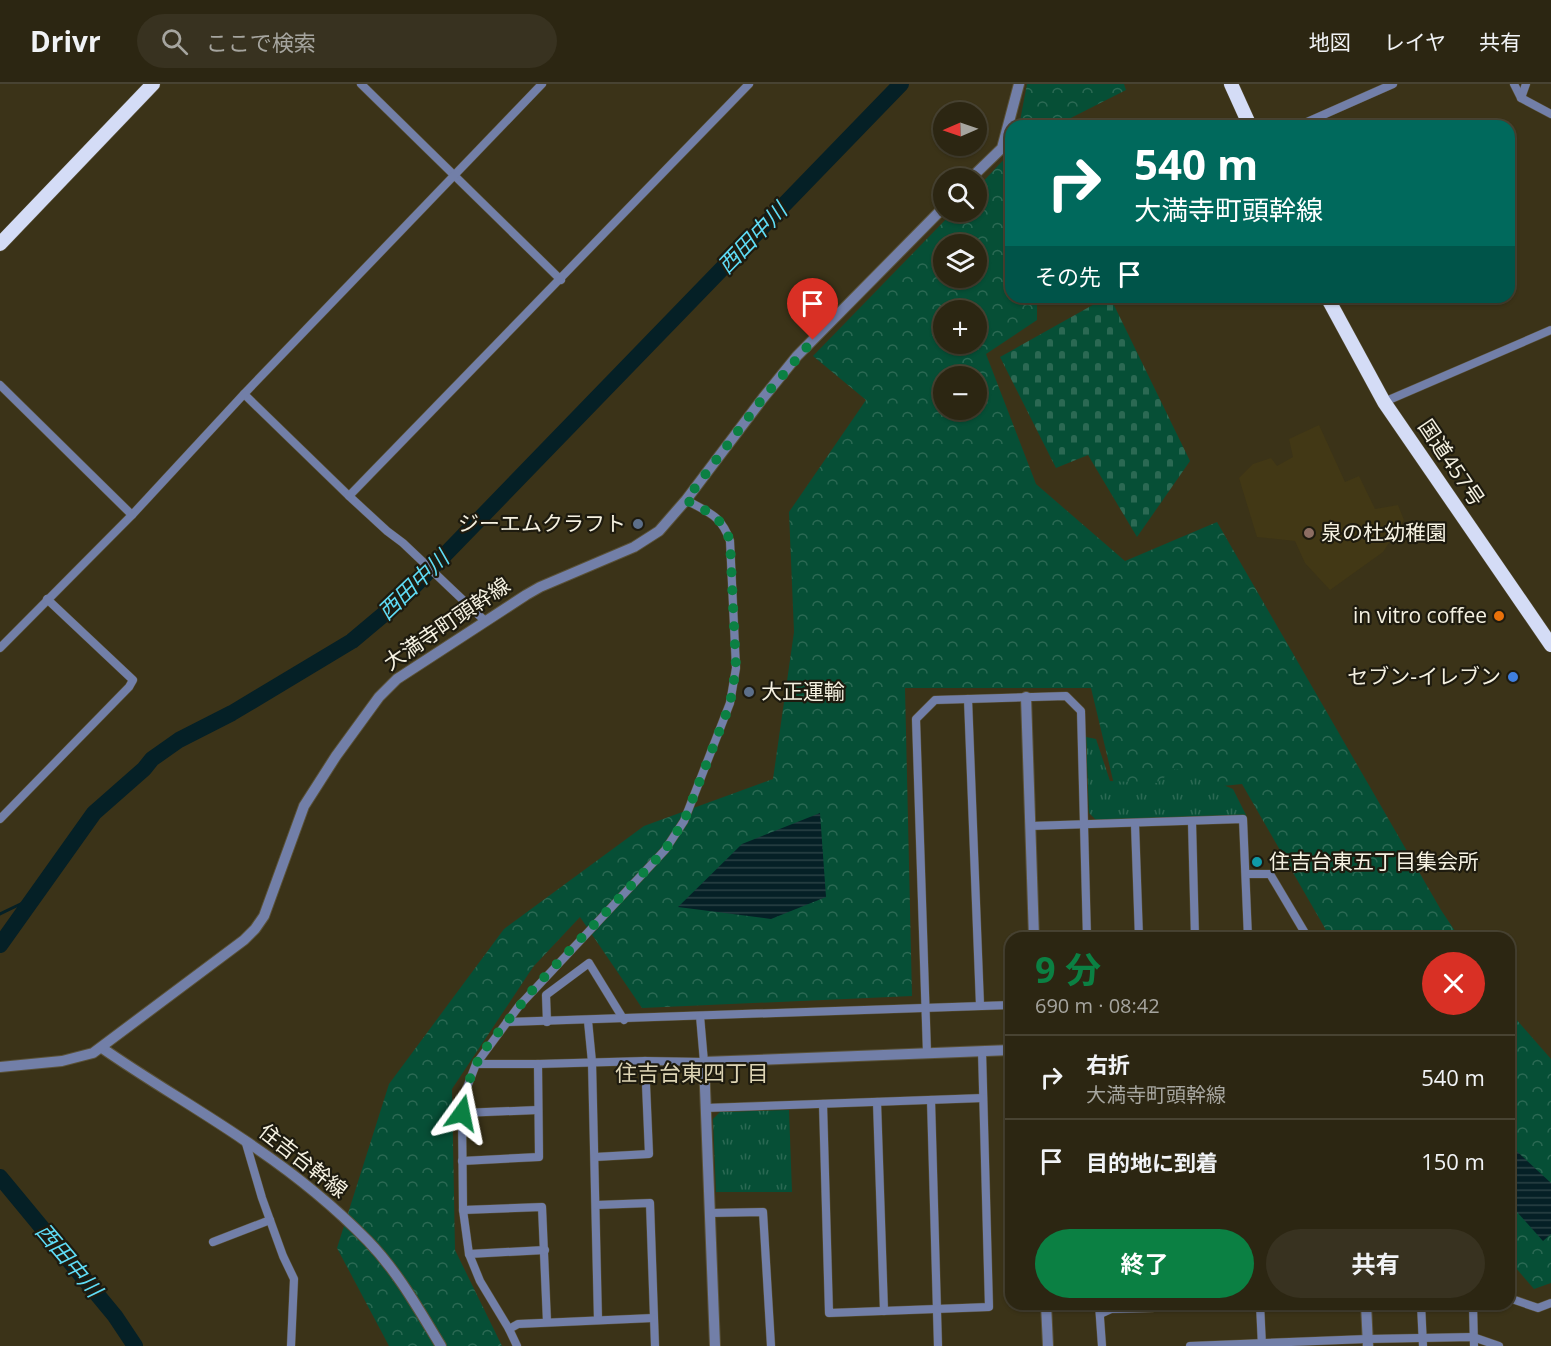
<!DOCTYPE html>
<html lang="ja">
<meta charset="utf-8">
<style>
:root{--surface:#2c2612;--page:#383220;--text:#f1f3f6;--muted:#a6a59f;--line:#484332;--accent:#0b8043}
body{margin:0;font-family:"Open Sans","Noto Sans JP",sans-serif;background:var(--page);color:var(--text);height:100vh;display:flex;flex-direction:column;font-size:22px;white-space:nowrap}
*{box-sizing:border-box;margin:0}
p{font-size:20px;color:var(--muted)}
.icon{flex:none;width:33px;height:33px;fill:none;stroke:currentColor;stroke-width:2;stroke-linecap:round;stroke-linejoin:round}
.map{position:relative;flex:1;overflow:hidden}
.drawer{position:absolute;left:1005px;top:848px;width:510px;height:378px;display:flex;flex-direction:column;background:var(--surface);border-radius:18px;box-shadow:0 2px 4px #0004,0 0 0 2px var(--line)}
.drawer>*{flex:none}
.top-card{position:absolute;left:1005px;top:36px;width:510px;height:183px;border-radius:18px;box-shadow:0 2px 4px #0004,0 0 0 2px var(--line);background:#00695c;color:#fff;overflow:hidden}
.needle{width:39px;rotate:268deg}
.controls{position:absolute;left:933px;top:18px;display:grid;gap:12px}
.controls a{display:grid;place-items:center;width:54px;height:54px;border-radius:50%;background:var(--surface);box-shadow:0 2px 4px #0004,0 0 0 2px var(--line);font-size:30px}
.pin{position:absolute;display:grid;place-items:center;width:51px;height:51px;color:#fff;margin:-62px -26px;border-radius:50% 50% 50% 0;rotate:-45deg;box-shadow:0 0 6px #0007}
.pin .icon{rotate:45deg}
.me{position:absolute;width:66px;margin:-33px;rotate:12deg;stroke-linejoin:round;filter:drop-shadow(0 0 4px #0008)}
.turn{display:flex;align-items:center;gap:21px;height:126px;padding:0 30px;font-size:27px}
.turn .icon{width:78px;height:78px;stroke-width:2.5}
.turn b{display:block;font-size:42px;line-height:51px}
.then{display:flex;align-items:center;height:57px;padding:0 30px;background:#0003;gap:12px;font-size:22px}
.round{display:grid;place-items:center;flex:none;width:63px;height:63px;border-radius:32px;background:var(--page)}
.head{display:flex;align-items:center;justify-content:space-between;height:102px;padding:0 30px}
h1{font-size:36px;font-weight:700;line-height:45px;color:var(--accent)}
.action{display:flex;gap:12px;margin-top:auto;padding:12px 30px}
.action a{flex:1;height:69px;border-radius:36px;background:var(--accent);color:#fff;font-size:24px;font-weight:700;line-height:69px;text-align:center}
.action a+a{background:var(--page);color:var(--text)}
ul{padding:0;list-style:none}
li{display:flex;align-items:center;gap:18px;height:84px;padding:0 30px;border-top:2px solid var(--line)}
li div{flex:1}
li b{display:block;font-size:22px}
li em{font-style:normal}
header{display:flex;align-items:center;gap:36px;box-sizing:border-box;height:84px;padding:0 30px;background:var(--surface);border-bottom:2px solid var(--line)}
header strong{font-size:28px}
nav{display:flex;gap:33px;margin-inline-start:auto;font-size:21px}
.search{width:420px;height:54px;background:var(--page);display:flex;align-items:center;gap:15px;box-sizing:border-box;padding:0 21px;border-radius:33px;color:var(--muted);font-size:22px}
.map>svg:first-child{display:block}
.built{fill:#423815}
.forest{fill:url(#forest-crowns);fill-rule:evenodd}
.cemetery{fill:url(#cemetery-stones)}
.park{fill:url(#park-tufts)}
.water{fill:url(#water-rules)}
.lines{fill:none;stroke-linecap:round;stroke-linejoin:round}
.stream{stroke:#052026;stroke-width:3}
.river{stroke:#052026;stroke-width:16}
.minor-casing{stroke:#595138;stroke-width:9}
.tertiary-casing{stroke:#595138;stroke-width:12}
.trunk-casing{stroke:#595138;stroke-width:15}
.minor{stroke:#727fa8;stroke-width:8}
.tertiary{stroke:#727fa8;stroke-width:10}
.trunk{stroke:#d4dcf6;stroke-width:14}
.route{stroke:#0b8043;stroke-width:10;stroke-dasharray:0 18}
.service-dot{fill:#5c6f8a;stroke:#1e1b0f;stroke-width:2}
.education-dot{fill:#8d6e63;stroke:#1e1b0f;stroke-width:2}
.food-dot{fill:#e8710a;stroke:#1e1b0f;stroke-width:2}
.shop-dot{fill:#3f7fe0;stroke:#1e1b0f;stroke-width:2}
.culture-dot{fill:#0f9aa8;stroke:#1e1b0f;stroke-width:2}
.labels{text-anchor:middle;stroke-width:4.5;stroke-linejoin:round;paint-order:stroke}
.street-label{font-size:21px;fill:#f5f1e1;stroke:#1e1b0f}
.poi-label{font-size:21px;fill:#f5f1e1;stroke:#1e1b0f;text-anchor:end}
.water-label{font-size:22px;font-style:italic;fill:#5fdcf6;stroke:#1e1b0f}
.neighbourhood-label{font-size:22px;fill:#ddd4b4;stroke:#1e1b0f}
</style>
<header>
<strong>Drivr</strong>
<div class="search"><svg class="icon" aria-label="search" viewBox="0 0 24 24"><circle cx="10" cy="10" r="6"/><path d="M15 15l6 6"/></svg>ここで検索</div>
<nav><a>地図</a><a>レイヤ</a><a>共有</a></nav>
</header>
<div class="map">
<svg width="1551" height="1262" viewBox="0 0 1551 1262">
<defs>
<pattern id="forest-crowns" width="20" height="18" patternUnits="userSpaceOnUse" patternTransform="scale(1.5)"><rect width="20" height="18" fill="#064f36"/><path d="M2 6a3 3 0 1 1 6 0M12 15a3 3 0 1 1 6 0" fill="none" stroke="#2b6953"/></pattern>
<pattern id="cemetery-stones" width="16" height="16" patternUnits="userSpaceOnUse" patternTransform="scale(1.5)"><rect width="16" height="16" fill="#064f36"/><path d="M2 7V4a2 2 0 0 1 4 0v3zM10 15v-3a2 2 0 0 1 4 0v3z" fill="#2b6953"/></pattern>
<pattern id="park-tufts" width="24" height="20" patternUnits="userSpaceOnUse" patternTransform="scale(1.5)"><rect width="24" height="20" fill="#064f36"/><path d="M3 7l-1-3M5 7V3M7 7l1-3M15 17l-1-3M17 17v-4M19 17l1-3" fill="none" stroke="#2b6953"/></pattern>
<pattern id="water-rules" width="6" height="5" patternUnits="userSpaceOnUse" patternTransform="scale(1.5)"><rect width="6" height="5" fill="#052026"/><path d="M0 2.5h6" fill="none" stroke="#2a4145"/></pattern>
</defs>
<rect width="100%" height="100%" fill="#3b3318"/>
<path class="built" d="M 1319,341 L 1345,398 L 1359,392 L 1375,425 L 1398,421 L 1404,436 L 1383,468 L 1330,506 L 1305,479 L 1295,457 L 1257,453 L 1239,394 L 1253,380 L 1271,374 L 1277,382 L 1293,373 L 1289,355 Z"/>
<g class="forest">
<path d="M 1027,0 L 1124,0 L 1126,6 L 1055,42 L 1019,42 Z"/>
<path d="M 1011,68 L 1011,213 L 1037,213 L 1037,236 L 986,270 L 1036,400 L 1125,477 L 1217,438 L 1441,826 L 1459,853 L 1330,853 L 1242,700 L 1117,713 L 1091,604 L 905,604 L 912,912 L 642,924 L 580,833 L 533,883 L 452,1005 L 455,1166 L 502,1262 L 389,1262 L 337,1164 L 389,1000 L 504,845 L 644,742 L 773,695 L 794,548 L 789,428 L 866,316 L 813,272 L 953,128 L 976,128 L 977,104 ZM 944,160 L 976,160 L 976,194 L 944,194 ZM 944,226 L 976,226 L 976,260 L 944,260 ZM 944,292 L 976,292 L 976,326 L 944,326 Z"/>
<path d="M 1509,927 L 1551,975 L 1551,1199 L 1534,1205 L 1509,1176 Z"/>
</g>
<path class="cemetery" d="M 1107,213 L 1110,213 L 1190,377 L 1137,453 L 1088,371 L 1056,384 L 1000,273 Z"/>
<g class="park">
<path d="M 1086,653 L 1096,655 L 1110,697 L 1157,699 L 1175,685 L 1192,688 L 1233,705 L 1247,733 L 1097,737 L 1089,729 Z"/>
<path d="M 789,1026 L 792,1108 L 716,1108 L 713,1035 L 720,1028 Z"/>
</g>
<g class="water">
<path d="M 820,729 L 826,813 L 771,835 L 678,823 L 742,760 Z"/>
<path d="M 1509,1060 L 1551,1099 L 1551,1150 L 1543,1157 L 1509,1119 Z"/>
</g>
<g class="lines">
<path class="stream" d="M 0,830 L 33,814"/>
<g class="river">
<path d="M 0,861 L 94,729 L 144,685 L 152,675 L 179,656 L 232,629 L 352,557 L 402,515 L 901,0"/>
<path d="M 0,1093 L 115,1232 L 135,1262"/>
</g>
<g class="minor-casing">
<g id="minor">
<path d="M 361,0 L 561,196"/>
<path d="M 1514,0 L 1521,14 L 1551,30"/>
<path d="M 1521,14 L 1526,0"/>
<path d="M 1298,42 L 1393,0"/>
<path d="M 0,301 L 132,431"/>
<path d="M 244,310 L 349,412 L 387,447 L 403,459 L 485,537"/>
<path d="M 1384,318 L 1551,246"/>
<path d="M 349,412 L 749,0"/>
<path d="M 0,564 L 132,431 L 244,310 L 542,0"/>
<path d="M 968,615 L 980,921"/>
<path d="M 0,735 L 129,603 L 133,596 L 47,515"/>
<path d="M 1192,738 L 1195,854"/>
<path d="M 1135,740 L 1139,854"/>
<path d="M 1030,742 L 1243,735 L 1248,854"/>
<path d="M 1246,790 L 1270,790 L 1308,854"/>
<path d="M 588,937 L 592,978 L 598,1236"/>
<path d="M 507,938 L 1011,921"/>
<path d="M 547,938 L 546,911 L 589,879 L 624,936"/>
<path d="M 927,969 L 916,635 L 935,616 L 1066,612 L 1081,627 L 1087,854"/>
<path d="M 476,980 L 538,980 L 645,977 L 704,978 L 700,932"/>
<path d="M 931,1016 L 938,1262"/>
<path d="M 877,1018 L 884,1227"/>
<path d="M 823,1020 L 829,1229 L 989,1223 L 982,967"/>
<path d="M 705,1024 L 983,1014"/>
<path d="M 462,1029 L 538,1026"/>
<path d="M 245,1056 L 262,1114 L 283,1172 L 294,1195 L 291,1262"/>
<path d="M 595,1073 L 649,1070 L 645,977"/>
<path d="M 462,1077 L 539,1073 L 538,980"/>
<path d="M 596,1121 L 650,1119 L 655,1262"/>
<path d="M 463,1126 L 542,1123 L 547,1238"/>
<path d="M 709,1129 L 763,1128 L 771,1262"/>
<path d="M 213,1158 L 270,1136"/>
<path d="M 469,1170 L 545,1166"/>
<path d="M 1509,1214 L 1538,1224 L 1551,1219"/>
<path d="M 1099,1220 L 1102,1262"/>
<path d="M 1260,1220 L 1262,1262"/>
<path d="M 1421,1220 L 1423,1262"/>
<path d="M 1473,1220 L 1474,1262"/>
<path d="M 1100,1230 L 1111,1225 L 1152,1224 L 1152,1220"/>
<path d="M 509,1245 L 518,1240 L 653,1234"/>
<path d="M 517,1262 L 509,1245 L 480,1197 L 469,1170 L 463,1126 L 462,1029 L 464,1011 L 476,980 L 519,922 L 665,766 L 684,737 L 730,619 L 736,584 L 730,457 C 721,431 709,429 686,416"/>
<path d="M 1190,1262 L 1367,1255 L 1473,1253 L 1499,1262"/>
</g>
</g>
<g class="tertiary-casing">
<g id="tertiary">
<path d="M 971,94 L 1002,64 L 1019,0"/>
<path d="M 1026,613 L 1034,854"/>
<path d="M 102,964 C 148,996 197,1024 244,1056 C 288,1085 331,1119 368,1157 C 398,1188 419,1226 441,1262"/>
<path d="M 0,983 L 62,977 L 93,969 L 244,856 L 255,845 L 264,832 L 304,722 L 336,672 L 379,613 L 397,595 L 526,511 L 540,503 L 634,463 L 659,447 L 686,416 L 763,314 L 797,272 L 944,123"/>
<path d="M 1046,1220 L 1048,1262"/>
<path d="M 1366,1220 L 1368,1262"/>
<path d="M 715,1262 L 704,978 L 1011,966"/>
</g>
</g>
<g class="trunk-casing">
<g id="trunk">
<path d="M 1231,0 L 1250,42"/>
<path d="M 0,160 L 153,0"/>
<path d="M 1327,213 L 1384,318 L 1551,561"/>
</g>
</g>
<use href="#minor" class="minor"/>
<use href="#tertiary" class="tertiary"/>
<use href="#trunk" class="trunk"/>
</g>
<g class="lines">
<path class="route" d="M 462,1029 L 464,1011 L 469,997 L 476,980 L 488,961 L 535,903 L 665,766 L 684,737 L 730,620 L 736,584 L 730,457 C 721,431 709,429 686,416 L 763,314 L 813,256"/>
</g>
<g class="service-dot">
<circle cx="638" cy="440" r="6"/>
<circle cx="749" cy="608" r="6"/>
</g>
<circle class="education-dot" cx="1309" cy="449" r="6"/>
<circle class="food-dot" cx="1499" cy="532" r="6"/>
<circle class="shop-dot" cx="1513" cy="593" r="6"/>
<circle class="culture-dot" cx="1257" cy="778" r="6"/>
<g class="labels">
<g class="street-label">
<text transform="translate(1451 379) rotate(56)" y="7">国道457号</text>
<text transform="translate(447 540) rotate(-34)" y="7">大満寺町頭幹線</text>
<text transform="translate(303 1077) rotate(38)" y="7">住吉台幹線</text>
</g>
<g class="poi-label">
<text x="626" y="447">ジーエムクラフト</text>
<text x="1321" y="456" text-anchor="start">泉の杜幼稚園</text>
<text x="1487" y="539">in vitro coffee</text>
<text x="1501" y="600">セブン-イレブン</text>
<text x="761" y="615" text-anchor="start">大正運輸</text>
<text x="1269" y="785" text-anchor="start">住吉台東五丁目集会所</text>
</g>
<g class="water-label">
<text transform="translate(752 154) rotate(-46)" y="8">西田中川</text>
<text transform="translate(413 501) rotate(-44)" y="8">西田中川</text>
<text transform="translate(69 1176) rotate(50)" y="8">西田中川</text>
</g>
<g class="neighbourhood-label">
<text x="692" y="997">住吉台東四丁目</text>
</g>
</g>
</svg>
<div class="controls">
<a><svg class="needle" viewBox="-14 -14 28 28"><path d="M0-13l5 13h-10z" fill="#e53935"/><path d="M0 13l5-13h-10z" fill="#a6a59f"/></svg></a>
<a><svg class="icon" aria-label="search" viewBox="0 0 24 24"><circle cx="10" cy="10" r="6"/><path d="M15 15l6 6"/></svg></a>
<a><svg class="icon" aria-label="layers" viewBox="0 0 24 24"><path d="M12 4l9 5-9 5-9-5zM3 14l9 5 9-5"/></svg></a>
<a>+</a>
<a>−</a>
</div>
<div class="pin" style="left:813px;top:256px;background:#d93025"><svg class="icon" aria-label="arrive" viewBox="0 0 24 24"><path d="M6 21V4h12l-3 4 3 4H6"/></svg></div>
<svg class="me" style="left:462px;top:1029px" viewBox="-20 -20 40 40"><path d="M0-17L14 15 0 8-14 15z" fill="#0b8043" stroke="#fff" stroke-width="4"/></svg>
<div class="top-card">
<div class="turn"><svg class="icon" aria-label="right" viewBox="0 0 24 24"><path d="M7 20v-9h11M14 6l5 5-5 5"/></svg><div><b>540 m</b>大満寺町頭幹線</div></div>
<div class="then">その先<svg class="icon" aria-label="arrive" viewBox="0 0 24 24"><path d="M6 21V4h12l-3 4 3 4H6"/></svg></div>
</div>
<section class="drawer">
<div class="head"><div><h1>9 分</h1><p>690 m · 08:42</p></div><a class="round" style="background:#d93025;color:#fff"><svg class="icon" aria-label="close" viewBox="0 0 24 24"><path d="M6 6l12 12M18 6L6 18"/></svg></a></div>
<ul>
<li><svg class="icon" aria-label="right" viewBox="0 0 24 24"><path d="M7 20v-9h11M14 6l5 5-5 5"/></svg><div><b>右折</b><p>大満寺町頭幹線</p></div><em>540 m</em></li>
<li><svg class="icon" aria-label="arrive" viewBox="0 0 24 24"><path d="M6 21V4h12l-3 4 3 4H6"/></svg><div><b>目的地に到着</b></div><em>150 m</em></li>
</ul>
<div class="action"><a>終了</a><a>共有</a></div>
</section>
</div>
